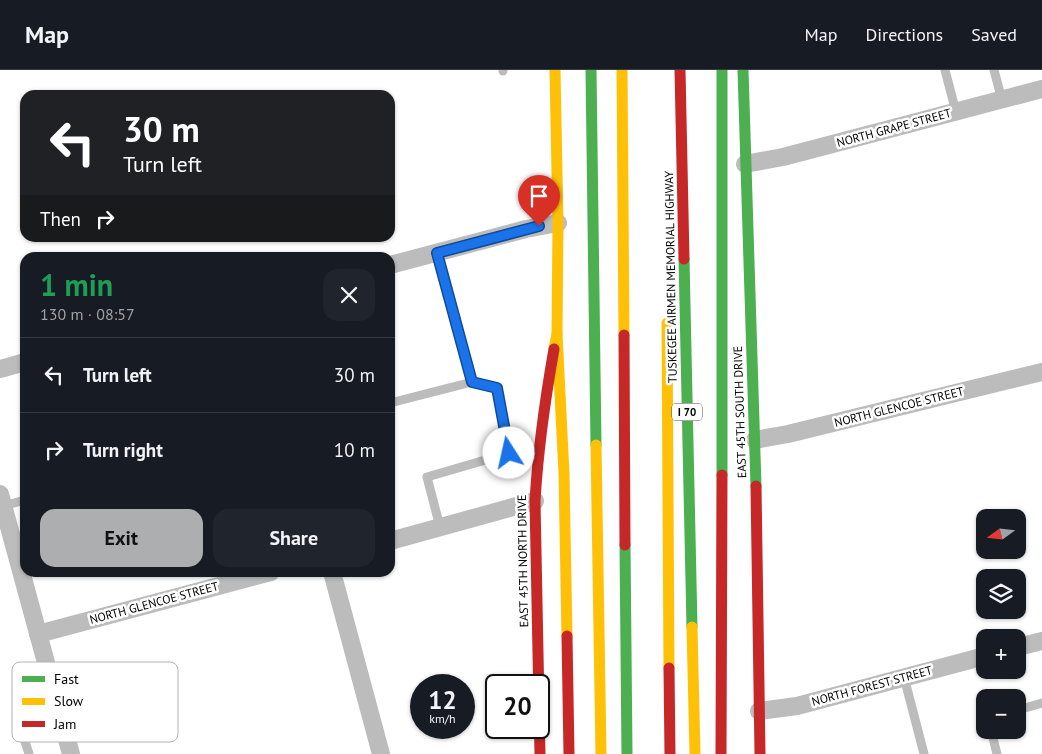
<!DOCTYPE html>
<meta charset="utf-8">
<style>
:root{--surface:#171b24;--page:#20242c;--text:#f1f3f6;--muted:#9ea1a6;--line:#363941;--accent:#adaeaf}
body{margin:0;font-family:"PT Sans",sans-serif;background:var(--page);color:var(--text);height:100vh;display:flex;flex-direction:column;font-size:19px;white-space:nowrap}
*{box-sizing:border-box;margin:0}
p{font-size:16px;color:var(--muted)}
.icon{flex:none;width:28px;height:28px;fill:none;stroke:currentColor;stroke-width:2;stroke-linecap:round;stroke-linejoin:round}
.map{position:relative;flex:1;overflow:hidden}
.details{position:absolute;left:20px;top:182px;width:375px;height:325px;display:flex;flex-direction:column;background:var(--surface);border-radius:15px;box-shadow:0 1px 4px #0004}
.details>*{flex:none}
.hud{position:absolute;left:20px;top:20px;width:375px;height:152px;border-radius:15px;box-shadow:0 1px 4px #0004;background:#202124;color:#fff;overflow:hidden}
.needle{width:32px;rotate:255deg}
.controls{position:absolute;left:976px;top:439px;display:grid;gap:10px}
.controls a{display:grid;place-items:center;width:50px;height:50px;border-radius:10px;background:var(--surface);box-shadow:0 1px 4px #0004;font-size:25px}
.speed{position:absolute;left:410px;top:604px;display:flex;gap:10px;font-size:25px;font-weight:700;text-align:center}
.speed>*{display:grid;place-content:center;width:65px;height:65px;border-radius:50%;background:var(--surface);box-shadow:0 1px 4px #0004;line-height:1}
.speed small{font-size:12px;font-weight:400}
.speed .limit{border:2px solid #111;border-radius:8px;background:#fff;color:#111}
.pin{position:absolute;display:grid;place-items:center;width:42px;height:42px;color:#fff;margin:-51px -21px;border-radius:50% 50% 50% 0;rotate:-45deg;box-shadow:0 0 5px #0007}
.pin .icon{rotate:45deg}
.me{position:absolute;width:55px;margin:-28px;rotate:350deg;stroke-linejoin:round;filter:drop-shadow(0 0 4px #0008)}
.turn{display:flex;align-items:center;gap:18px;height:105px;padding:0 20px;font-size:22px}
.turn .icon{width:65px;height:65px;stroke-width:2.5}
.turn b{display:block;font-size:35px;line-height:42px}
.then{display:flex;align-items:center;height:48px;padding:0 20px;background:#0003;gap:10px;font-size:19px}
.round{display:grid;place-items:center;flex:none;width:52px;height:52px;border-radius:15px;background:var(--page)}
.overview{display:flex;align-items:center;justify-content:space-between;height:85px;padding:0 20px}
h1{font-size:30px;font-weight:800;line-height:38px;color:#1e9e55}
.button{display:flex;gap:10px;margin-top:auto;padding:10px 20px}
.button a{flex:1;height:58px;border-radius:15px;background:var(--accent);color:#111;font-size:20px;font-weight:800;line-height:58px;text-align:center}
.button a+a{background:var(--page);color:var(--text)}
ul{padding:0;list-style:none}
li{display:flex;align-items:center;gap:15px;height:75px;padding:0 20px;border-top:1px solid var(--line)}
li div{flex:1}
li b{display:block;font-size:19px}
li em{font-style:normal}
header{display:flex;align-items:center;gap:30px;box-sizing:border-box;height:70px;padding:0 25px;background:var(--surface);border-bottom:1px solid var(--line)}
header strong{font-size:24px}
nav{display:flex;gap:28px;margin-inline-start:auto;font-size:18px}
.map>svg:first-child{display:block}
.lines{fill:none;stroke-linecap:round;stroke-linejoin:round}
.lane{stroke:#bcbcbc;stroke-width:9}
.street{stroke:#bcbcbc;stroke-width:18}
.fast{stroke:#4caf50;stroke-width:11}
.slow{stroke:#ffc107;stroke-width:11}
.jam{stroke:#c62828;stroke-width:11}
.route-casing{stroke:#114b97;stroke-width:12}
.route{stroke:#1a73e8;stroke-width:9}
.labels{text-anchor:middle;stroke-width:5;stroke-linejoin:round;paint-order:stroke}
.shield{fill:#fff;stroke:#4c4c4c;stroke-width:1}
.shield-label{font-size:11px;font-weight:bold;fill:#000}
.street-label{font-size:12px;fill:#000;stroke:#fff}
.key{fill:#fff;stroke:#b2b2b2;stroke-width:1}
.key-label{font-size:14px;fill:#000}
</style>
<header>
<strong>Map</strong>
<nav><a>Map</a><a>Directions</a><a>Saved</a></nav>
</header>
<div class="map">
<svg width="1042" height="684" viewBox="0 0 1042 684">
<rect width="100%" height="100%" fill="#fff"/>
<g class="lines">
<g class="lane">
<path d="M 503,0 L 503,1"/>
<path d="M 945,0 L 956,42"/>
<path d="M 994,0 L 1002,30"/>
<path d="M 437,183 L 472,312 L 497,318 L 509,383 L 427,407 L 440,457"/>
<path d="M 390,333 L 472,312"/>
<path d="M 3,436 L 25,430"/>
<path d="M 904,607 L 924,684"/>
<path d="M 1018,640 L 1042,633"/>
<path d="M 991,660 L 997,684"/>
<path d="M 29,684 C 25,670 13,645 29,636 C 36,631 47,629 55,626"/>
</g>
<g class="street">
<path d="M 745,94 L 783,87 L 1042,19"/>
<path d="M 390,195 L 526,159 L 558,153"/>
<path d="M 0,299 L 25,292"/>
<path d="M 755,370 L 788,364 L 1042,302"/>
<path d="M 0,424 L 71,684"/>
<path d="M 390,471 L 535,431"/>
<path d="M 332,502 L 381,684"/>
<path d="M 38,564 L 271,502"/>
<path d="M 1018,577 L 1042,571"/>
<path d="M 759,641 L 797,636 L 985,586"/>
</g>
<g class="fast">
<path d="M 591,0 L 596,375"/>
<path d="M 722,0 L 722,405"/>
<path d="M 743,0 L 756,416"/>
<path d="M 684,189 L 692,557"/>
<path d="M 625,475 L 627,684"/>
</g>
<g class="slow">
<path d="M 622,0 L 624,265"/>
<path d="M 667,253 L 669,598"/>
<path d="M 557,264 L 564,404 L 567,566"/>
<path d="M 554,279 L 557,264 L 558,153 L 555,0"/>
<path d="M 596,375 L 601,684"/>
<path d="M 692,557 L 695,684"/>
</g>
<g class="jam">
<path d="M 680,0 L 684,189"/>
<path d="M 624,265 L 625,475"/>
<path d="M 756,416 L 760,684"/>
<path d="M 567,566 L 569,684"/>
<path d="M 669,598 L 670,684"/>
<path d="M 540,684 L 535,431 C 538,379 545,330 554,279"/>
<path d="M 721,684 L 722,405"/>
</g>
</g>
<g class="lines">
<g class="route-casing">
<path id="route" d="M 509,383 L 497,318 L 472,312 L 437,183 L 539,156"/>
</g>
<use href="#route" class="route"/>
</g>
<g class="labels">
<rect class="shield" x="672" y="333.5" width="30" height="17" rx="4"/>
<g class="shield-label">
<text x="687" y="346">I 70</text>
</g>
<g class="street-label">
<text transform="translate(894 58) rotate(-15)" y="4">NORTH GRAPE STREET</text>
<text transform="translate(671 207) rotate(-91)" y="4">TUSKEGEE AIRMEN MEMORIAL HIGHWAY</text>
<text transform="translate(899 337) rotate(-14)" y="4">NORTH GLENCOE STREET</text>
<text transform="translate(740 342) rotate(-92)" y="4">EAST 45TH SOUTH DRIVE</text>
<text transform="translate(523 491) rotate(-91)" y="4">EAST 45TH NORTH DRIVE</text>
<text transform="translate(154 533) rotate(-15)" y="4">NORTH GLENCOE STREET</text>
<text transform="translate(872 616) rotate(-15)" y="4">NORTH FOREST STREET</text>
</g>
</g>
<rect x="12" y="592" width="166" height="80" rx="8" class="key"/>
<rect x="22" y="606" width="23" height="6" fill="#4caf50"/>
<rect x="22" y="628" width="23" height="7" fill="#ffc107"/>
<rect x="22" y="651" width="23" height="6" fill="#c62828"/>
<g class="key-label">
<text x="54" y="614">Fast</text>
<text x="54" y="636">Slow</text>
<text x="54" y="659">Jam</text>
</g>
</svg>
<div class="controls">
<a><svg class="needle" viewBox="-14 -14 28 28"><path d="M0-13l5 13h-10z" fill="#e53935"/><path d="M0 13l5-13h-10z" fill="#9ea1a6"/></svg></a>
<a><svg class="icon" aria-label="layers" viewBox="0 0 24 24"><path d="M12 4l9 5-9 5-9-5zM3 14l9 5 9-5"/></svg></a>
<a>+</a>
<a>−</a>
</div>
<div class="speed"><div>12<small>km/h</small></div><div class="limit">20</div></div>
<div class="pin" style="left:539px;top:156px;background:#d93025"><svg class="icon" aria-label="arrive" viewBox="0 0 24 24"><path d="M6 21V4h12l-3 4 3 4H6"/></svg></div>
<svg class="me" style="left:509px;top:383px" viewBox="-20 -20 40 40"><circle r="19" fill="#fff"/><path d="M0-13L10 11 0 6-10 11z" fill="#1a73e8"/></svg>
<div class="hud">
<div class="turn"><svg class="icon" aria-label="left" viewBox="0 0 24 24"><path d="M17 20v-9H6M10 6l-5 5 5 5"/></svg><div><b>30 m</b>Turn left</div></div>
<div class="then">Then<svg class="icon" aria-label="right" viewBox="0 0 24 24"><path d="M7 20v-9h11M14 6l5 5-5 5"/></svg></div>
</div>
<section class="details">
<div class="overview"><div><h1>1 min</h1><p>130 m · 08:57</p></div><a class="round"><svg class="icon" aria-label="close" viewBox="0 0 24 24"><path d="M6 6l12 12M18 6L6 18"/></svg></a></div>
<ul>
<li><svg class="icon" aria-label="left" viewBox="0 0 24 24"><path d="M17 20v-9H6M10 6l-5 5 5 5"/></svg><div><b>Turn left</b></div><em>30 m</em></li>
<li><svg class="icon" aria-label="right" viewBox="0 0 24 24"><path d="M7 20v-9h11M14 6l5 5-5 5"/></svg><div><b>Turn right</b></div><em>10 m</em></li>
</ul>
<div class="button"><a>Exit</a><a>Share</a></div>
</section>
</div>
